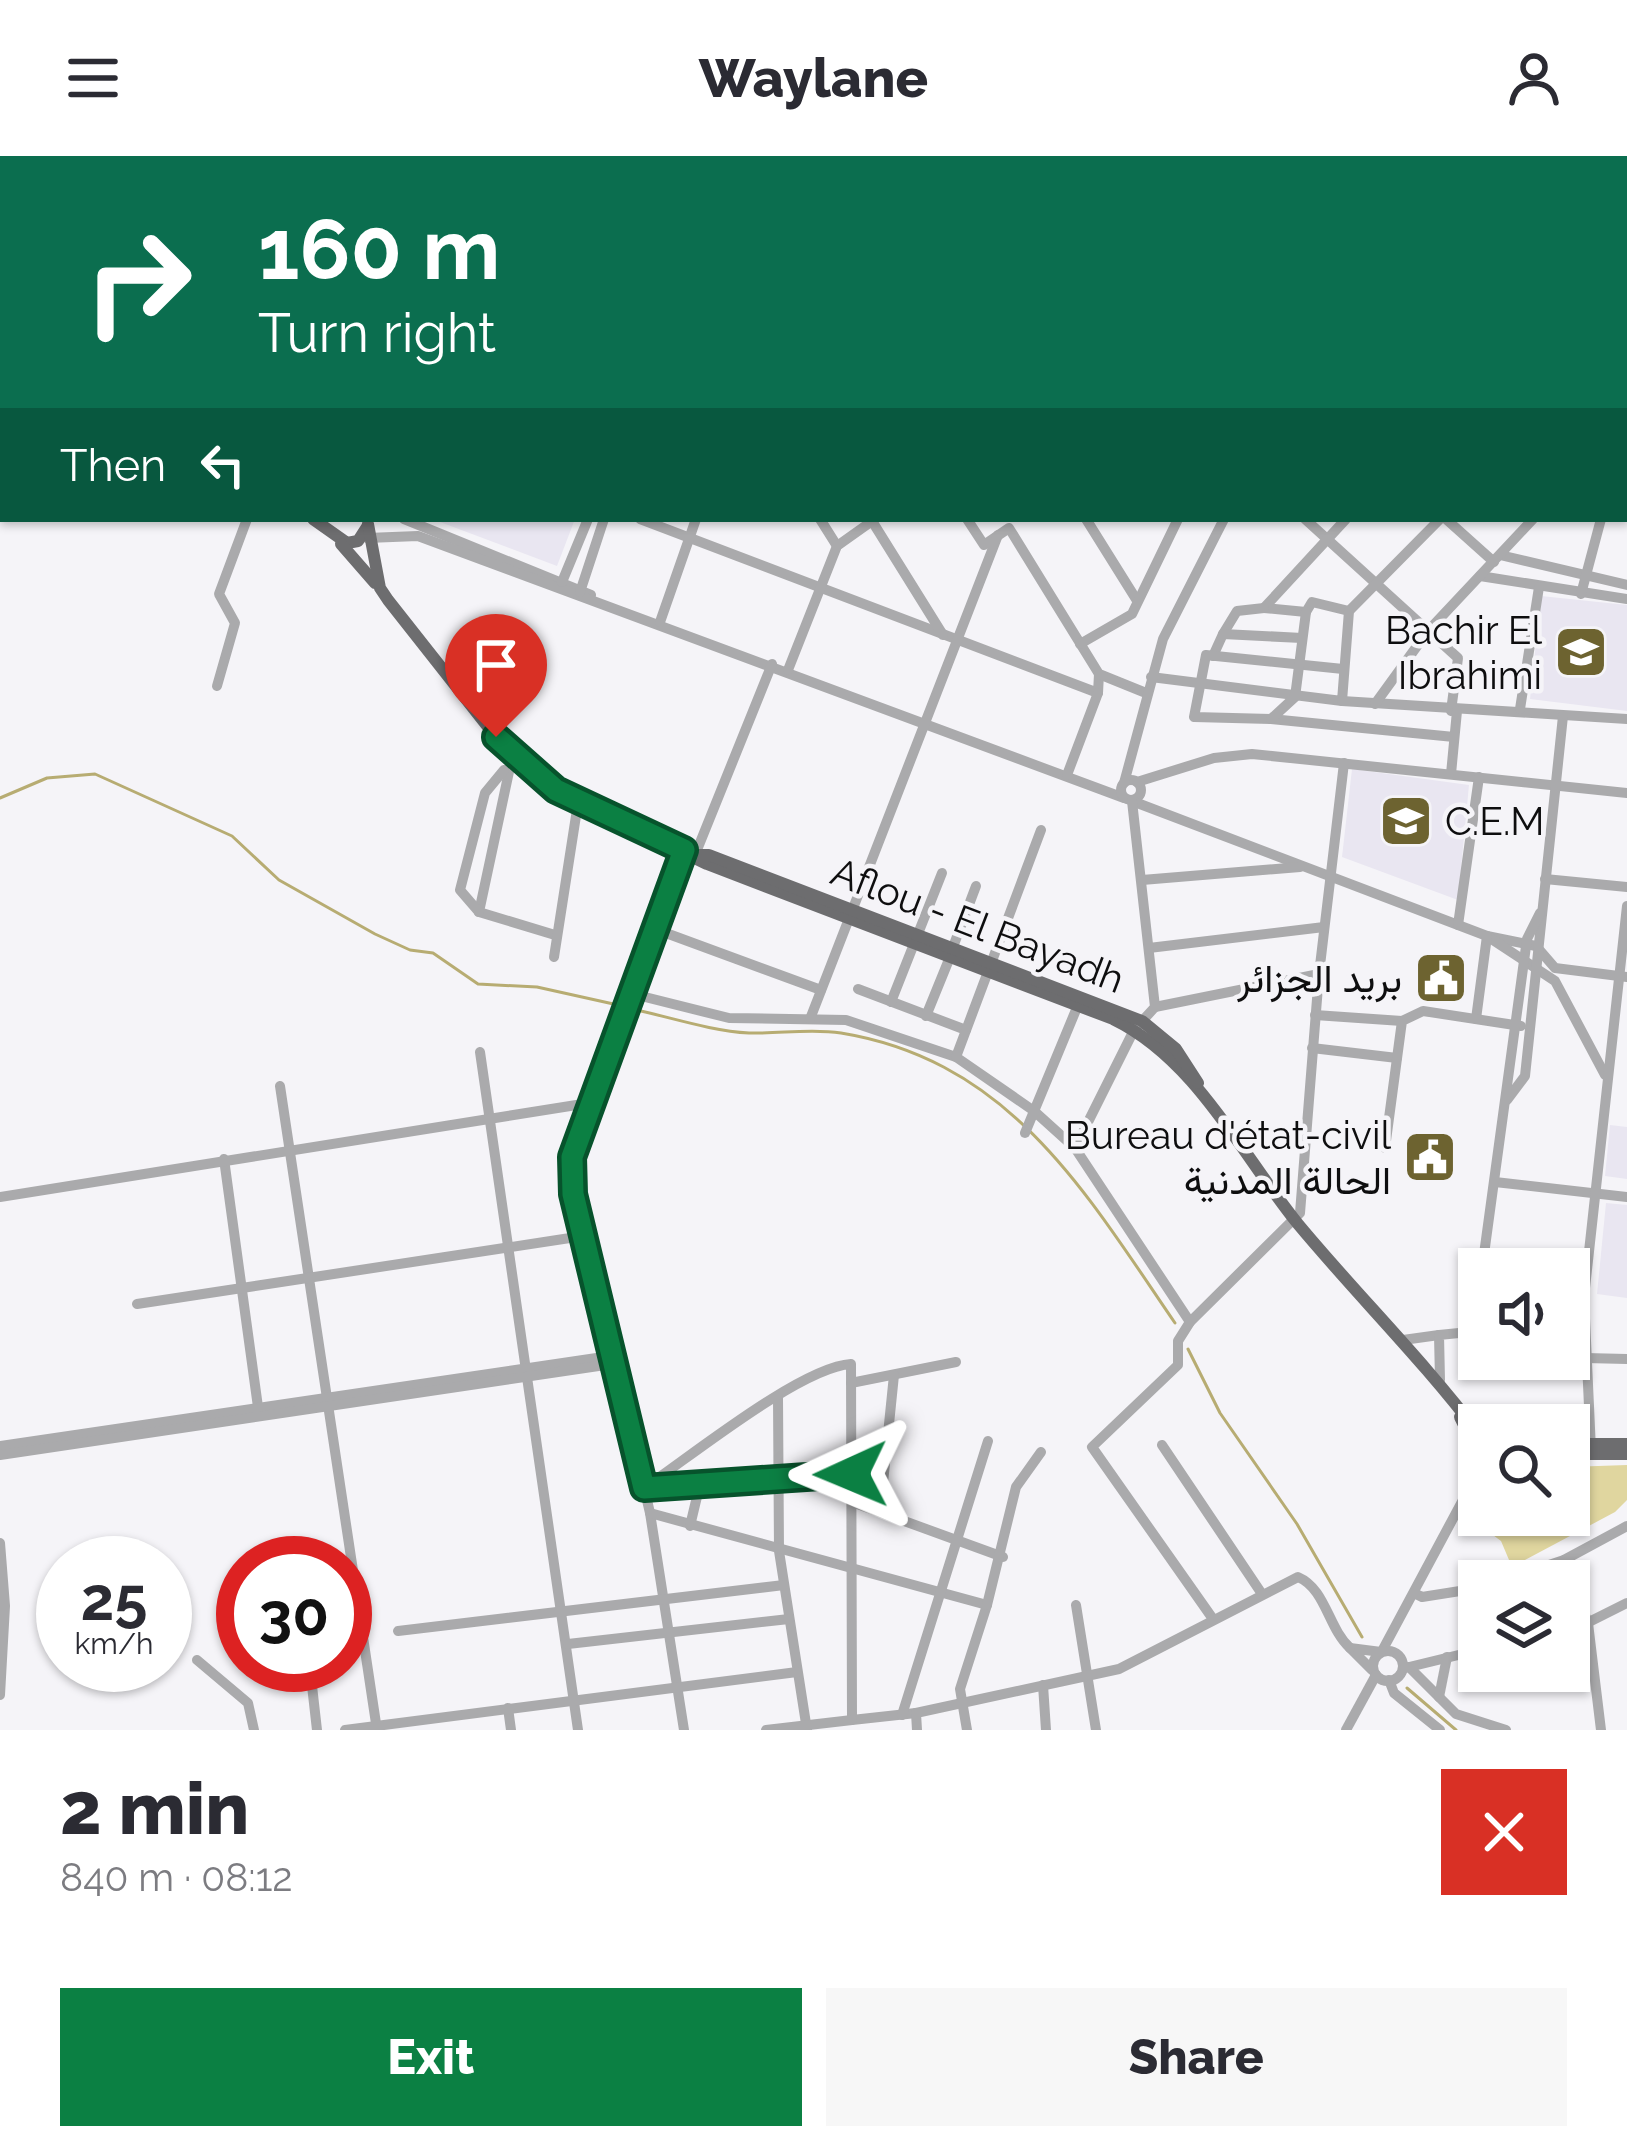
<!DOCTYPE html>
<meta charset="utf-8">
<style>
:root{--surface:#fff;--page:#f7f7f7;--text:#2b2b33;--muted:#7c7c81;--accent:#0b8043}
body{margin:0;font-family:Raleway,Vazirmatn,sans-serif;background:var(--page);color:var(--text);height:100vh;display:flex;flex-direction:column;font-size:45px;white-space:nowrap}
*{box-sizing:border-box;margin:0}
p{font-size:39px;color:var(--muted)}
.icon{flex:none;width:66px;height:66px;fill:none;stroke:currentColor;stroke-width:2;stroke-linecap:round;stroke-linejoin:round}
.map{position:relative;height:1574px;overflow:hidden}
.drawer{display:flex;flex-direction:column;background:var(--surface);flex:1}
.drawer>*{flex:none}
.guide{position:absolute;left:0px;top:0px;width:1629px;height:366px;box-shadow:0 3px 9px #0004;background:#0b6e4f;color:#fff;overflow:hidden}
.buttons{position:absolute;left:1458px;top:1092px;display:grid;gap:24px}
.buttons a{display:grid;place-items:center;width:132px;height:132px;border-radius:0px;background:var(--surface);box-shadow:0 3px 9px #0004;font-size:60px}
.speed{position:absolute;left:36px;top:1380px;display:flex;gap:24px;font-size:60px;font-weight:700;text-align:center}
.speed>*{display:grid;place-content:center;width:156px;height:156px;border-radius:50%;background:var(--surface);box-shadow:0 3px 9px #0004;line-height:1}
.speed small{font-size:30px;font-weight:400}
.speed .limit{border:18px solid #d22;background:#fff;color:#111}
.pin{position:absolute;display:grid;place-items:center;width:102px;height:102px;color:#fff;margin:-123px -51px;border-radius:50% 50% 50% 0;rotate:-45deg;box-shadow:0 0 12px #0007}
.pin .icon{rotate:45deg}
.me{position:absolute;width:132px;margin:-66px;rotate:269deg;stroke-linejoin:round;filter:drop-shadow(0 0 9px #0008)}
.turn{display:flex;align-items:center;gap:42px;height:252px;padding:0 60px;font-size:54px}
.turn .icon{width:156px;height:156px;stroke-width:2.5}
.turn b{display:block;font-size:84px;line-height:102px}
.then{display:flex;align-items:center;height:114px;padding:0 60px;background:#0003;gap:24px;font-size:45px}
.round{display:grid;place-items:center;flex:none;width:126px;height:126px;border-radius:0px;background:var(--page)}
.headline{display:flex;align-items:center;justify-content:space-between;height:204px;padding:0 60px}
h1{font-size:72px;font-weight:800;line-height:90px}
.action{display:flex;gap:24px;margin-top:auto;padding:24px 60px}
.action a{flex:1;height:138px;border-radius:0px;background:var(--accent);color:#fff;font-size:48px;font-weight:800;line-height:138px;text-align:center}
.action a+a{background:var(--page);color:var(--text)}
header{display:flex;justify-content:space-between;align-items:center;height:156px;padding:0 60px;background:var(--surface);font-size:54px;font-weight:800}
.map>svg:first-child{display:block}
.built{fill:#e9e6f1}
.green{fill:#e0d69f}
.lines{fill:none;stroke-linecap:round;stroke-linejoin:round}
.stream{stroke:#b7ac72;stroke-width:3}
.minor{stroke:#aaaaac;stroke-width:10}
.major{stroke:#6d6d6f;stroke-width:12}
.route-casing{stroke:#07532c;stroke-width:30}
.route{stroke:#0b8043;stroke-width:21}
.labels{text-anchor:middle;stroke-width:9;stroke-linejoin:round;paint-order:stroke}
.poi-label{font-size:39px;fill:#0e0e0f;stroke:#f5f4f8;text-anchor:end}
.street-label{font-size:39px;fill:#0e0e0f;stroke:#f5f4f8}
</style>
<header><svg class="icon" aria-label="menu" viewBox="0 0 24 24"><path d="M4 6h16M4 12h16M4 18h16"/></svg>Waylane<svg class="icon" aria-label="person" viewBox="0 0 24 24"><circle cx="12" cy="8" r="4"/><path d="M4 21q1-7 8-7t8 7"/></svg></header>
<div class="map">
<svg width="1627" height="1574" viewBox="0 0 1627 1574">
<rect width="100%" height="100%" fill="#f5f4f8"/>
<g class="built">
<path d="M 432,363 L 575,363 L 557,410 Z"/>
<path d="M 1541,440 L 1627,449 L 1627,555 L 1530,543 Z"/>
<path d="M 1352,613 L 1469,629 L 1458,744 L 1342,701 Z"/>
<path d="M 1610,969 L 1627,971 L 1627,1023 L 1605,1020 Z"/>
<path d="M 1606,1047 L 1627,1049 L 1627,1142 L 1597,1138 Z"/>
</g>
<path class="green" d="M 1627,1309 L 1627,1344 L 1615,1356 L 1512,1411 L 1501,1385 L 1470,1362 L 1479,1325 L 1479,1359 L 1569,1359 L 1569,1311 Z"/>
<g class="lines">
<g class="stream">
<path d="M 0,642 L 47,622 L 95,618 L 232,680 L 279,724 L 375,778 L 410,794 L 433,797 L 478,828 L 537,831 L 618,849"/>
<path d="M 641,855 C 676,863 713,875 749,877 C 780,878 810,872 841,877 C 1011,905 1086,1037 1175,1167"/>
<path d="M 1188,1193 L 1220,1257 L 1297,1368 L 1362,1481"/>
<path d="M 1407,1532 L 1456,1574"/>
</g>
<g class="minor">
<path d="M 123,0 L 132,3"/>
<path d="M 425,0 L 433,3"/>
<path d="M 561,0 L 562,3"/>
<path d="M 630,0 L 631,3"/>
<path d="M 781,0 L 781,3"/>
<path d="M 823,0 L 823,3"/>
<path d="M 1019,0 L 1019,3"/>
<path d="M 1200,0 L 1200,3"/>
<path d="M 1358,0 L 1361,3"/>
<path d="M 1517,0 L 1519,3"/>
<path d="M 1612,0 L 1614,3"/>
<path d="M 95,3 L 97,0"/>
<path d="M 168,3 L 169,0"/>
<path d="M 367,3 L 368,0"/>
<path d="M 512,3 L 513,0"/>
<path d="M 683,3 L 684,0"/>
<path d="M 711,3 L 711,0"/>
<path d="M 1297,3 L 1302,3"/>
<path d="M 1468,3 L 1473,0"/>
<path d="M 1590,3 L 1593,0"/>
<path d="M 1626,17 L 1627,18"/>
<path d="M 0,82 L 3,83"/>
<path d="M 1626,269 L 1627,267"/>
<path d="M 1626,328 L 1627,329"/>
<path d="M 404,363 L 591,439"/>
<path d="M 640,363 L 1098,537 L 1099,518"/>
<path d="M 820,363 L 837,390"/>
<path d="M 967,363 L 984,389 L 1009,372 L 1099,518 L 1146,537"/>
<path d="M 1086,363 L 1136,443"/>
<path d="M 1305,363 L 1458,502 L 1451,555"/>
<path d="M 1346,363 L 1264,452 L 1306,456 L 1312,446 L 1349,455"/>
<path d="M 1446,363 L 1494,406"/>
<path d="M 872,365 L 943,479"/>
<path d="M 367,382 L 418,380 L 1124,642"/>
<path d="M 1500,399 L 1627,429"/>
<path d="M 1480,420 L 1627,443"/>
<path d="M 562,426 L 588,363"/>
<path d="M 580,436 L 604,363"/>
<path d="M 1581,438 L 1601,363"/>
<path d="M 660,466 L 696,363"/>
<path d="M 1223,478 L 1237,455 L 1264,452"/>
<path d="M 1080,488 L 1132,458 L 1178,363"/>
<path d="M 1213,500 L 1223,478 L 1302,482"/>
<path d="M 1343,513 L 1206,499 L 1194,561 L 1271,563 L 1454,581"/>
<path d="M 788,514 L 837,390 L 875,363"/>
<path d="M 1151,521 L 1342,545 L 1349,455 L 1440,363"/>
<path d="M 217,530 L 235,467 L 219,438 L 247,363"/>
<path d="M 1342,545 L 1627,563"/>
<path d="M 1375,548 L 1428,475 L 1533,363"/>
<path d="M 1520,553 L 1539,431"/>
<path d="M 1271,563 L 1295,541 L 1306,456"/>
<path d="M 513,597 L 479,756 L 555,779"/>
<path d="M 1451,618 L 1457,555"/>
<path d="M 1067,619 L 1098,537"/>
<circle cx="1131" cy="634" r="10"/>
<path d="M 1137,626 L 1214,602 L 1252,598 L 1627,637"/>
<path d="M 1124,627 L 1163,483 L 1224,363"/>
<path d="M 1132,645 L 1487,780 L 1536,790 L 1555,812 L 1627,821"/>
<path d="M 684,694 L 574,983 L 571,1019 L 650,1357 L 684,1574"/>
<path d="M 695,699 L 772,508"/>
<path d="M 1545,723 L 1627,731"/>
<path d="M 1142,724 L 1300,711"/>
<path d="M 479,756 L 460,734 L 485,637 L 504,614"/>
<path d="M 1458,769 L 1479,621"/>
<path d="M 655,773 L 821,834"/>
<path d="M 1490,782 L 1555,825 L 1605,919"/>
<path d="M 953,791 L 976,730"/>
<path d="M 1149,792 L 1324,771"/>
<path d="M 554,801 L 578,647"/>
<path d="M 858,833 L 966,874"/>
<path d="M 633,838 L 729,862 L 846,864 L 956,901 L 1034,955 L 1075,992 L 1190,1166"/>
<path d="M 891,846 L 942,717"/>
<path d="M 1155,851 L 1319,818"/>
<path d="M 1315,859 L 1402,865"/>
<path d="M 926,860 L 950,801"/>
<path d="M 810,863 L 998,379"/>
<path d="M 1476,863 L 1487,780"/>
<path d="M 1312,892 L 1397,902"/>
<path d="M 480,896 L 578,1574"/>
<path d="M 956,901 L 1041,674"/>
<path d="M 280,930 L 377,1574"/>
<path d="M 1507,944 L 1525,920 L 1563,560"/>
<path d="M 1025,977 L 1078,849"/>
<path d="M 1075,992 L 1134,874 L 1155,851 L 1132,645"/>
<path d="M 1385,992 L 1402,865 L 1423,855 L 1521,870"/>
<path d="M 224,1003 L 258,1251"/>
<path d="M 1495,1026 L 1627,1041"/>
<path d="M 0,1041 L 589,947"/>
<path d="M 1482,1113 L 1527,783 L 1540,757"/>
<path d="M 137,1148 L 583,1080"/>
<path d="M 1473,1176 L 1479,1131"/>
<path d="M 1403,1184 L 1439,1179"/>
<path d="M 1585,1202 L 1627,1203"/>
<path d="M 1440,1224 L 1439,1179 L 1479,1175"/>
<path d="M 851,1227 L 956,1206"/>
<path d="M 778,1242 L 779,1395 L 807,1574"/>
<path d="M 1162,1289 L 1262,1438"/>
<path d="M 0,1290 L 610,1200"/>
<path d="M 1591,1294 L 1584,1141 L 1627,750"/>
<path d="M 0,1299 L 612,1208"/>
<path d="M 1463,1330 L 1479,1293"/>
<path d="M 644,1332 C 690,1301 801,1211 851,1208 L 852,1564 L 916,1557"/>
<path d="M 649,1332 C 726,1326 808,1306 883,1327 L 894,1219"/>
<path d="M 852,1346 L 1003,1401"/>
<path d="M 650,1357 L 987,1449 L 960,1533 L 967,1574"/>
<path d="M 690,1370 L 700,1328"/>
<path d="M 0,1387 L 5,1450 L 0,1539"/>
<path d="M 1564,1404 L 1588,1467 L 1601,1574"/>
<path d="M 1501,1425 L 1564,1404 L 1627,1370"/>
<path d="M 1414,1437 L 1422,1441 L 1479,1432"/>
<path d="M 987,1449 L 1016,1331 L 1041,1296"/>
<path d="M 1076,1449 L 1096,1574"/>
<path d="M 1213,1463 L 1092,1291 L 1178,1209 L 1178,1185 L 1190,1166 L 1300,1057 L 1319,818 L 1344,607"/>
<path d="M 398,1475 L 784,1429"/>
<path d="M 1569,1476 L 1627,1447"/>
<path d="M 568,1488 L 789,1463"/>
<path d="M 1382,1495 L 1479,1314"/>
<circle cx="1388" cy="1510" r="15"/>
<path d="M 197,1504 L 248,1547 L 254,1574"/>
<path d="M 1409,1511 L 1456,1558 L 1506,1574"/>
<path d="M 310,1512 L 317,1574"/>
<path d="M 1405,1512 L 1479,1494"/>
<path d="M 1372,1514 L 1350,1492 L 1381,1496"/>
<path d="M 1389,1524 L 1394,1537 L 1440,1574"/>
<path d="M 1043,1529 L 1046,1574"/>
<path d="M 1439,1541 L 1447,1501"/>
<path d="M 508,1552 L 511,1574"/>
<path d="M 902,1559 L 988,1285"/>
<path d="M 345,1574 L 797,1516"/>
<path d="M 766,1574 L 852,1564"/>
<path d="M 917,1574 L 916,1557 L 1119,1513 L 1298,1421 C 1326,1433 1328,1472 1350,1492"/>
<path d="M 1346,1574 L 1376,1519"/>
</g>
<g class="major">
<path d="M 0,273 L 3,273"/>
<path d="M 0,284 L 3,284"/>
<path d="M 313,363 L 347,387 L 358,385 L 367,371"/>
<path d="M 368,368 L 380,432 L 388,444 L 496,581 L 555,634 L 707,708 L 1113,863 C 1196,903 1242,999 1298,1068 C 1357,1139 1423,1204 1479,1278"/>
<path d="M 341,388 L 375,427"/>
<path d="M 696,699 L 709,699 L 1142,865 L 1176,893 L 1198,927"/>
<path d="M 1460,1261 L 1479,1299"/>
<path d="M 1569,1288 L 1627,1288"/>
<path d="M 1569,1298 L 1627,1298"/>
</g>
</g>
<g class="lines">
<g class="route-casing">
<path id="route" d="M 496,581 L 556,634 L 684,694 L 572,1001 L 573,1038 L 644,1332 L 851,1318"/>
</g>
<use href="#route" class="route"/>
</g>
<defs>
<g id="school-square" transform="scale(2.7)"><rect x="-9" y="-9" width="18" height="18" rx="4" fill="#6d6330" stroke="#f5f4f8"/><path d="M0-5L7-2L0 1L-7-2ZM-4 1L0 2.5L4 1V4Q0 6-4 4Z" fill="#fff"/></g>
<g id="civic-square" transform="scale(2.7)"><rect x="-9" y="-9" width="18" height="18" rx="4" fill="#6d6330" stroke="#f5f4f8"/><path d="M-.6-6.5H3V-4.5H.6V-3L4-1V1h2V6H-6V1h2V-1L-.6-3ZM-1.2 2.5V6h2.4V2.5Z" fill="#fff"/></g>
</defs>
<g fill-rule="evenodd">
<use href="#school-square" x="1581" y="496"/>
<use href="#school-square" x="1406" y="665"/>
<use href="#civic-square" x="1441" y="822"/>
<use href="#civic-square" x="1430" y="1001"/>
</g>
<g class="labels">
<g class="poi-label">
<text x="1542" y="488">Bachir El<tspan x="1542" dy="45">Ibrahimi</tspan></text>
<text x="1445" y="679" text-anchor="start">C.E.M</text>
<text x="1402" y="836">بريد الجزائر</text>
<text x="1391" y="993">Bureau d'état-civil<tspan x="1391" dy="45">الحالة المدنية</tspan></text>
</g>
<g class="street-label">
<text transform="translate(978 769) rotate(21)" y="14">Aflou - El Bayadh</text>
</g>
</g>
</svg>
<div class="buttons">
<a><svg class="icon" aria-label="sound" viewBox="0 0 24 24"><path d="M4 9h4l5-4v14l-5-4H4zM17 9q2 3 0 6"/></svg></a>
<a><svg class="icon" aria-label="search" viewBox="0 0 24 24"><circle cx="10" cy="10" r="6"/><path d="M15 15l6 6"/></svg></a>
<a><svg class="icon" aria-label="layers" viewBox="0 0 24 24"><path d="M12 4l9 5-9 5-9-5zM3 14l9 5 9-5"/></svg></a>
</div>
<div class="speed"><div>25<small>km/h</small></div><div class="limit">30</div></div>
<div class="pin" style="left:496px;top:581px;background:#d93025"><svg class="icon" aria-label="arrive" viewBox="0 0 24 24"><path d="M6 21V4h12l-3 4 3 4H6"/></svg></div>
<svg class="me" style="left:851px;top:1318px" viewBox="-20 -20 40 40"><path d="M0-17L14 15 0 8-14 15z" fill="#0b8043" stroke="#fff" stroke-width="4"/></svg>
<div class="guide">
<div class="turn"><svg class="icon" aria-label="right" viewBox="0 0 24 24"><path d="M7 20v-9h11M14 6l5 5-5 5"/></svg><div><b>160 m</b>Turn right</div></div>
<div class="then">Then<svg class="icon" aria-label="left" viewBox="0 0 24 24"><path d="M17 20v-9H6M10 6l-5 5 5 5"/></svg></div>
</div>
</div>
<section class="drawer">
<div class="headline"><div><h1>2 min</h1><p>840 m · 08:12</p></div><a class="round" style="background:#d93025;color:#fff"><svg class="icon" aria-label="close" viewBox="0 0 24 24"><path d="M6 6l12 12M18 6L6 18"/></svg></a></div>
<div class="action"><a>Exit</a><a>Share</a></div>
</section>
